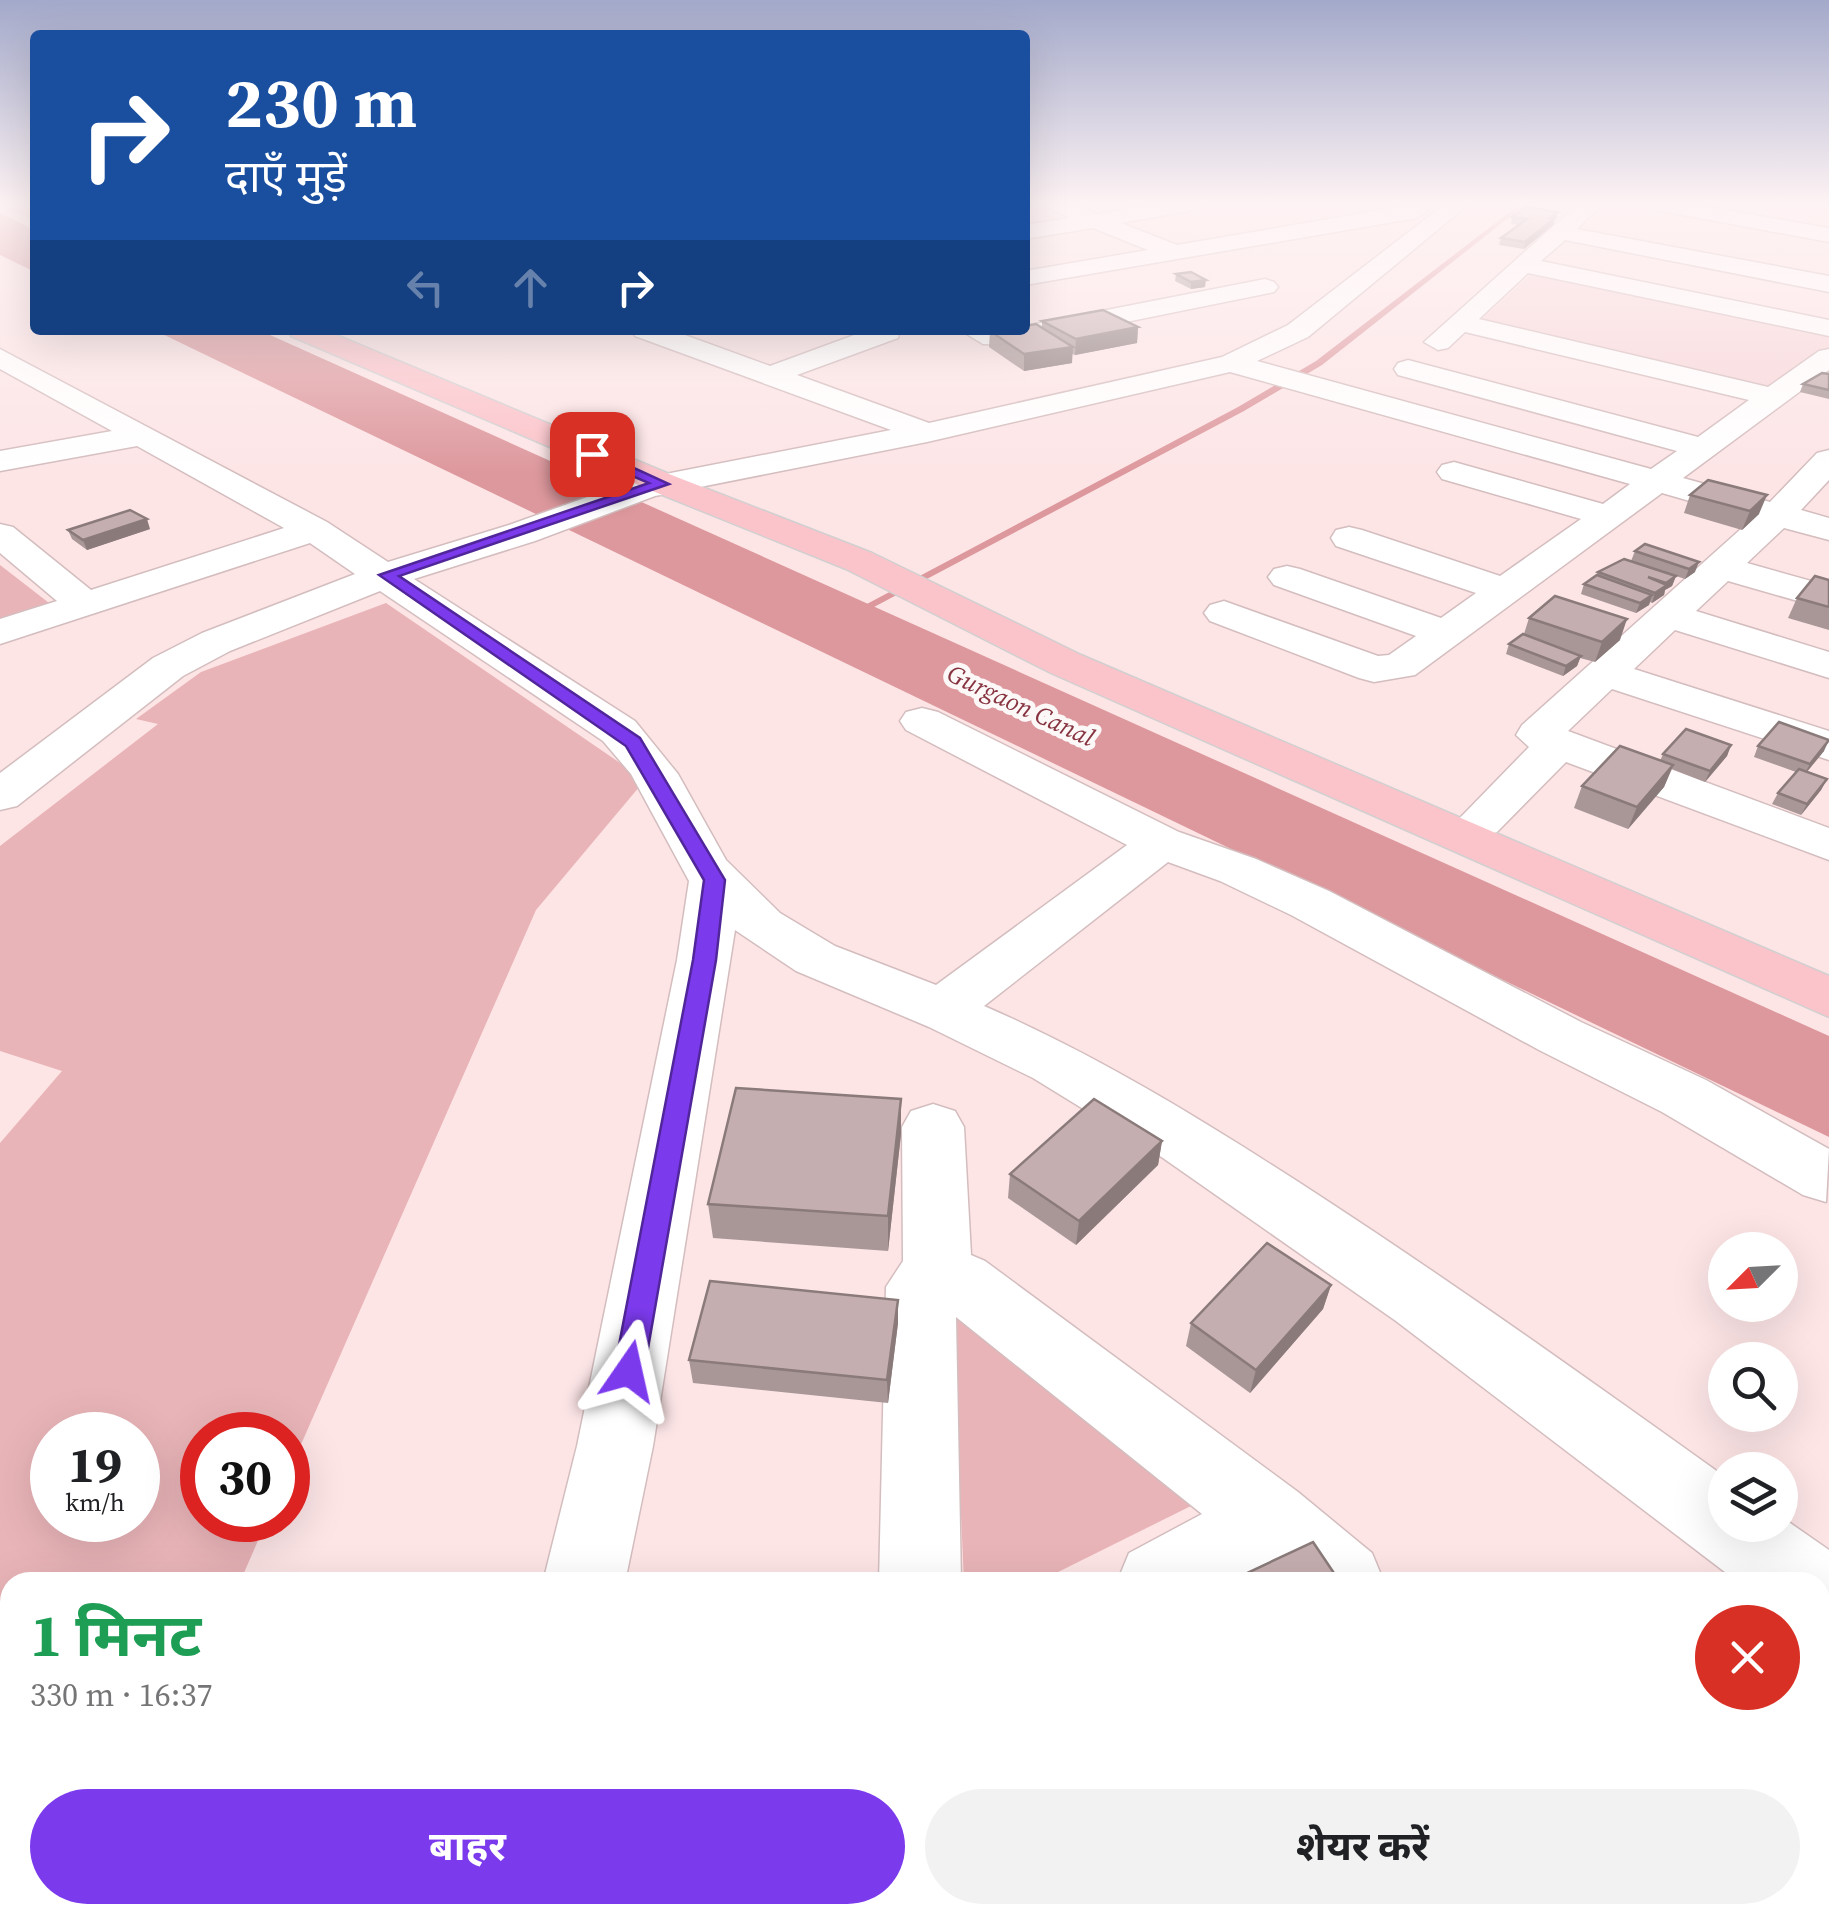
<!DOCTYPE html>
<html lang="hi">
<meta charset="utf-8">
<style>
:root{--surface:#fff;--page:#f2f2f2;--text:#202124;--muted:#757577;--accent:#7c3aed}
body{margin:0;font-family:"Source Serif 4","Noto Sans Devanagari",serif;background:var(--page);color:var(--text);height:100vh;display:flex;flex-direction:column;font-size:38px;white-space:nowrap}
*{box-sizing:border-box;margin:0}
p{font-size:32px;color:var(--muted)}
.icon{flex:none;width:55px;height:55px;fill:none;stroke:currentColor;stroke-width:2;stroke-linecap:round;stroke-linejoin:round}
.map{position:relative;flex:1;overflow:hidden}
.details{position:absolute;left:0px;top:1572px;width:1830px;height:352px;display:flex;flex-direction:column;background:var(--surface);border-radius:30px 30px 0 0;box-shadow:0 10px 40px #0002}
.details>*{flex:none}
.guide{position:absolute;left:30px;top:30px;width:1000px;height:305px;border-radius:10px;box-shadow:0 10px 40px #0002;background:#1a4fa0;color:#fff;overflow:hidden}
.needle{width:65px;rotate:246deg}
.fabs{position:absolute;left:1708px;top:1232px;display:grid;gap:20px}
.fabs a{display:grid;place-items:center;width:90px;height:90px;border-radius:50%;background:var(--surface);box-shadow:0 10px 40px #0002;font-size:50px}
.speed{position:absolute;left:30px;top:1412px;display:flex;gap:20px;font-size:50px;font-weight:700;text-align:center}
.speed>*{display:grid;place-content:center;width:130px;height:130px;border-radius:50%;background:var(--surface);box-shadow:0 10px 40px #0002;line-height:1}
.speed small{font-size:25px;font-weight:400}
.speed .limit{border:15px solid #d22;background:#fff;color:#111}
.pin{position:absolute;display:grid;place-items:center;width:85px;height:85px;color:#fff;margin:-42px;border-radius:20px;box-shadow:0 5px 15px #0006}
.me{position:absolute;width:110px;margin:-55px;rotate:11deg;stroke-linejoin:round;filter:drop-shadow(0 0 8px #0008)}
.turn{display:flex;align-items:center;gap:35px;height:210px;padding:0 30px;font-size:45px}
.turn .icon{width:130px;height:130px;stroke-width:2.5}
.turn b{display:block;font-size:70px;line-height:85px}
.lanes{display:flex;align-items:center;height:95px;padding:0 30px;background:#0003;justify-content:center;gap:50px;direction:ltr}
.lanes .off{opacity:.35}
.round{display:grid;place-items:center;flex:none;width:105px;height:105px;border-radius:52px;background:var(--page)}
.headline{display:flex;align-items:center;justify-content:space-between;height:170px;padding:0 30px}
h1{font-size:60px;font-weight:700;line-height:75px;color:#1e9e55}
.button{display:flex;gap:20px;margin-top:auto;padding:20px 30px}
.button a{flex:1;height:115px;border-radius:60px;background:var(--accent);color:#fff;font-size:40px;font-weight:700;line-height:115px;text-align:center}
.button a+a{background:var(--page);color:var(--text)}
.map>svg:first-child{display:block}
.built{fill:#f8d7d9}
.green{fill:#e9b4b8;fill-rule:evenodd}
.water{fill:#dd989d}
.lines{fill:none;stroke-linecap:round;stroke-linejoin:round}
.stream{fill:#dd989d;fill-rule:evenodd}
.minor-casing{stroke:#d4bdbe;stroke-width:3}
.major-casing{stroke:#d1cfd0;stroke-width:3}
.minor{fill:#fff;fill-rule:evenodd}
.major{fill:#fbc4ca;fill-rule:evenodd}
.wall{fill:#a99696}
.shaded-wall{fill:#8a7a7a}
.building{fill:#c5aeaf;stroke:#8a7a7a;stroke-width:2.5}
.route{fill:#7c3aed;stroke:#51269a;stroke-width:2.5}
.labels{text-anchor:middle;stroke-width:10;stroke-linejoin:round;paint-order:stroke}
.far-water-label{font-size:25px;font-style:italic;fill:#873441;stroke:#fdf8f8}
</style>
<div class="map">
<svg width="1829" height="1924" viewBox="0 0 1829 1924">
<rect width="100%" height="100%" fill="#fde5e6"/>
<path class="built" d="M 1533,272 L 1829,333 L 1829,353 L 1780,390 L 1480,321 Z"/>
<g class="green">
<path d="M 0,565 L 53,606 L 0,623 Z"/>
<path d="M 386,603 L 645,780 L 536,910 L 288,1474 L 288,1435 L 202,1435 L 202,1520 L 267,1520 L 240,1582 L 10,1582 L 10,1771 L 0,1784 L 0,1143 L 62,1071 L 0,1051 L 0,846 L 158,724 L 136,719 L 201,672 ZM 52,1435 L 138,1435 L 138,1520 L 52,1520 Z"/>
<path d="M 951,1293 L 1205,1499 L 1038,1582 L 964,1582 Z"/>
</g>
<g class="water">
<path d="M 0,213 L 35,230 L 35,272 L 0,255 Z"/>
<path d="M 154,330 L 259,330 L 1829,1036 L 1829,1137 Z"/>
</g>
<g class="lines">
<path class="stream" d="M 1520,204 L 1526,204 L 1322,365 L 1244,411 L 857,616 L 848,614 L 1238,407 L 1316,361 Z"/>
<g class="minor-casing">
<g id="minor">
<path d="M 1042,204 L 1072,204 L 1097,214 L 1156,204 L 1206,204 L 1195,210 L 1121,223 L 1177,245 L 1417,204 L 1428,211 L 1417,218 L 1025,285 L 1025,271 L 1148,250 L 1093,228 L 1025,239 L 1025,225 L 1069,218 Z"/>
<path d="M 1445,204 L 1469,204 L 1308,337 L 1257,361 L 1651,469 L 1677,451 L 1398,375 L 1394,369 L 1398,363 L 1408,360 L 1698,437 L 1749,400 L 1465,332 L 1448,348 L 1438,350 L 1424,342 L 1578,204 L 1602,204 L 1577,229 L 1829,276 L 1829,292 L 1565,240 L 1541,261 L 1829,320 L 1829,336 L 1528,273 L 1479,319 L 1768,387 L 1819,351 L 1829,349 L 1829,370 L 1683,478 L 1770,502 L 1817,453 L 1829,450 L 1829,480 L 1801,510 L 1829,518 L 1829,540 L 1784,528 L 1747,563 L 1829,586 L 1829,610 L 1728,581 L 1696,611 L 1829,652 L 1829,678 L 1675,630 L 1634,669 L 1829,731 L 1829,760 L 1612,689 L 1568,731 L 1829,828 L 1829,860 L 1566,762 L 1497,832 L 1480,837 L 1463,832 L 1456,822 L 1529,747 L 1516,735 L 1522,725 L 1752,519 L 1662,493 L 1415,675 L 1374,682 L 1359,678 L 1210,621 L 1204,613 L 1210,605 L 1224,601 L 1378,656 L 1389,655 L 1416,636 L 1274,585 L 1268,577 L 1274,569 L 1287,566 L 1300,569 L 1441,618 L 1476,593 L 1336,546 L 1331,538 L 1336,530 L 1349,527 L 1362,530 L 1500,576 L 1581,519 L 1442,479 L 1437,472 L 1442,465 L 1454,462 L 1603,504 L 1630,484 L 1230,372 L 927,442 L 655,496 L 535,541 L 414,579 L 635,721 L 678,774 L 726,860 L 780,913 L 835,946 L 936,985 L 1127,845 L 906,730 L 900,721 L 906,712 L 922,708 L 938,712 L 1179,832 L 1256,859 L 1329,891 L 1581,1022 L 1706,1080 L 1829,1149 L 1826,1202 L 1803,1195 L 1662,1112 L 1539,1050 L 1291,915 L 1220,881 L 1168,862 L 984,1006 C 1102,1057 1212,1126 1320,1196 C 1458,1286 1591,1381 1725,1477 L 1725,1525 L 1780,1525 L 1780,1516 L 1829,1550 L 1829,1612 L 1820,1616 L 1820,1582 L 1738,1582 L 1396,1321 L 1163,1158 L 1033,1078 L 929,1027 L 796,971 L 735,930 L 653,1446 L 625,1582 L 543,1582 L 577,1446 L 677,960 L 689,881 L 631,774 L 603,741 L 380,591 L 230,651 L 183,676 L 17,806 L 0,810 L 0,773 L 153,658 L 202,633 L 355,574 L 310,543 L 0,644 L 0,619 L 57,601 L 0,553 L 0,524 L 13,527 L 91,590 L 284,528 L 137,446 L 0,471 L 0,451 L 112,431 L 0,369 L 0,349 L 327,522 L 388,562 L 509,525 L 635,480 L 891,430 L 635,336 L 631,330 L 671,330 L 770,366 L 868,330 L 900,330 L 898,338 L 797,375 L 929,423 L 1222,357 L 1288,325 Z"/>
<path d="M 1645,204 L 1692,204 L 1829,228 L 1829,242 L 1656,210 Z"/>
<path d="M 1265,279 L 1274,282 L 1278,287 L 1274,292 L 1012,345 L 983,344 L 960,330 L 1025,330 L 1025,326 Z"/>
<path d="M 933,1104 L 955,1111 L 964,1127 L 971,1255 L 985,1261 L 1298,1492 L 1372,1553 L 1384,1582 L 1283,1582 L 1264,1566 L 1235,1582 L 1117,1582 L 1129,1553 L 1202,1514 L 956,1317 L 961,1582 L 879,1582 L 886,1287 L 903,1261 L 902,1127 L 911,1111 Z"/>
<path d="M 1829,1818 L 1829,1916 L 1820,1920 L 1812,1916 L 1809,1924 L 1703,1924 L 1707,1915 L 1820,1915 L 1820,1821 Z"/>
</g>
</g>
<g class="major-casing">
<g id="major">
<path d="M 4,204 L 35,205 L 35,220 Z"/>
<path d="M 287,330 L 324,330 L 674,476 L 872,553 L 1081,655 L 1829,976 L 1829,1017 L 1051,673 L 846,569 L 650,490 L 291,336 Z"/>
</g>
</g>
<use href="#minor" class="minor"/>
<use href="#major" class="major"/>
</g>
<g class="wall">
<path d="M 1558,212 L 1553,225 L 1524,249 L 1499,245 L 1501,238 L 1519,225 L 1511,224 L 1512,217 Z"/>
<path d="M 1176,274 L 1205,287 L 1191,289 L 1175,281 Z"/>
<path d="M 1042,321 L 1138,327 L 1137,343 L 1075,355 L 1072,354 L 1072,363 L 1024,371 L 989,347 L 990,331 L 1042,327 Z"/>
<path d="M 1829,374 L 1829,399 L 1800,392 L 1803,384 Z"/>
<path d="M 1690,495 L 1759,514 L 1742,530 L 1684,513 Z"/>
<path d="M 150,529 L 87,550 L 72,539 L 68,530 Z"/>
<path d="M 1635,551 L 1695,572 L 1685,579 L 1676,576 L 1672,586 L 1665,590 L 1664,595 L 1652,603 L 1650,602 L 1649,605 L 1636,613 L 1581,594 L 1584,584 L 1596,576 L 1598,572 L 1631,561 Z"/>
<path d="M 1829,580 L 1829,630 L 1788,618 L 1797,598 Z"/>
<path d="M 1529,618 L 1620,640 L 1595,662 L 1580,658 L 1577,666 L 1563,676 L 1506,654 L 1509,644 L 1524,634 Z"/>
<path d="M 1731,745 L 1727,756 L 1705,782 L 1672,769 L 1664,787 L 1628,829 L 1574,808 L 1582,786 L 1660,761 L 1663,754 Z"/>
<path d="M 1758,746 L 1824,751 L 1807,772 L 1827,779 L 1821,790 L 1801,815 L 1772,804 L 1778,793 L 1796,772 L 1754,757 Z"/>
<path d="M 901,1099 L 901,1134 L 888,1251 L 713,1238 L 708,1204 Z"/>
<path d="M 1162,1141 L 1158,1165 L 1076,1245 L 1008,1198 L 1010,1174 Z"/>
<path d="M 1331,1285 L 1323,1309 L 1250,1393 L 1186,1346 L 1191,1323 Z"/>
<path d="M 898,1323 L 888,1403 L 693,1383 L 689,1360 Z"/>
<path d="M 1253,1915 L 1364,1915 L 1369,1924 L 1258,1924 Z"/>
<path d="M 1541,1915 L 1633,1915 L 1622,1924 L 1548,1924 Z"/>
</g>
<g class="shaded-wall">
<path d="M 1558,212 L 1553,225 L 1524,249 L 1525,242 Z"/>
<path d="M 1206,280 L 1205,287 L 1191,289 L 1191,282 Z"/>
<path d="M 1138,327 L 1137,343 L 1075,355 L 1076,339 Z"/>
<path d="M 1073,347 L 1072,363 L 1024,371 L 1024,354 Z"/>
<path d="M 1767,495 L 1759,514 L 1742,530 L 1750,511 Z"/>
<path d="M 147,519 L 150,529 L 87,550 L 83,540 Z"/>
<path d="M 1699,562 L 1695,572 L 1685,579 L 1689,569 Z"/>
<path d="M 1676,576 L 1672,586 L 1665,590 L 1664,595 L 1652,603 L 1655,593 L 1664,587 L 1666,583 Z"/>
<path d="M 1652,595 L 1649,605 L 1636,613 L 1640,603 Z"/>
<path d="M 1627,619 L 1620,640 L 1595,662 L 1602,642 Z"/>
<path d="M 1581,656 L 1577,666 L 1563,676 L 1566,666 Z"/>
<path d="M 1829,740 L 1824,751 L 1804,775 L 1810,764 Z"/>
<path d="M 1731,745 L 1727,756 L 1705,782 L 1710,771 Z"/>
<path d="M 1673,765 L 1664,787 L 1628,829 L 1637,807 Z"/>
<path d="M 1827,779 L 1821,790 L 1801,815 L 1807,804 Z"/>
<path d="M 901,1099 L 901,1134 L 888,1251 L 888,1216 Z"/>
<path d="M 1162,1141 L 1158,1165 L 1076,1245 L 1079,1221 Z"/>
<path d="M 1331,1285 L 1323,1309 L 1250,1393 L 1256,1370 Z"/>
<path d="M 898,1300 L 898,1323 L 888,1403 L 887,1380 Z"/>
<path d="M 1628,1915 L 1633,1915 L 1622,1924 L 1616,1924 Z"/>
</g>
<g class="building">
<path d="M 1526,207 L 1558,212 L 1550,218 L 1555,218 L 1525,242 L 1501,238 L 1527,219 L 1512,217 Z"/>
<path d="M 1191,272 L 1206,280 L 1191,282 L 1176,274 Z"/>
<path d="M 1103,310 L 1138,327 L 1076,339 L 1042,321 Z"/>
<path d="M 1036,324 L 1073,347 L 1024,354 L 990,331 L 1025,330 L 1025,326 Z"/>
<path d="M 1822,373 L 1829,374 L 1829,390 L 1803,384 Z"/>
<path d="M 1708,480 L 1767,495 L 1750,511 L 1690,495 Z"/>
<path d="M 130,510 L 147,519 L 83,540 L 68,530 Z"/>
<path d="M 1645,544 L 1699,562 L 1689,569 L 1635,551 Z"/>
<path d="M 1624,559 L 1676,576 L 1666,583 L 1648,577 L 1667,585 L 1655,593 L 1598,572 Z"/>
<path d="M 1597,575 L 1652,595 L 1640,603 L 1584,584 Z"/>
<path d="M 1815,576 L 1829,580 L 1829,607 L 1797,598 Z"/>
<path d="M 1555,596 L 1627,619 L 1602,642 L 1529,618 Z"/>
<path d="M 1523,634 L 1581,656 L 1566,666 L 1509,644 Z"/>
<path d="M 1779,722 L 1829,740 L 1810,764 L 1758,746 Z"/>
<path d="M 1686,729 L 1731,745 L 1710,771 L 1663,754 Z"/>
<path d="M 1620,746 L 1673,765 L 1637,807 L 1582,786 Z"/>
<path d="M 1799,769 L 1827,779 L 1807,804 L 1778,793 Z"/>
<path d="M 736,1088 L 901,1099 L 888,1216 L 708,1204 Z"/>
<path d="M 1094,1099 L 1162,1141 L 1079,1221 L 1010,1174 Z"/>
<path d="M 1267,1243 L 1331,1285 L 1256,1370 L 1191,1323 Z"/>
<path d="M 710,1281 L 898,1300 L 887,1380 L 689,1360 Z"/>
<path d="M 1313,1542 L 1340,1582 L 1250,1582 L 1245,1574 Z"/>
<path d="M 1271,1915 L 1364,1915 L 1369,1924 L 1276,1924 Z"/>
<path d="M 1570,1915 L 1628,1915 L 1616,1924 L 1576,1924 Z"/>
</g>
<linearGradient id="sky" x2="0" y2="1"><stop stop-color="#a3a9ca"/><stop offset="0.43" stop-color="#fef3f4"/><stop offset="1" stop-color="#fef3f4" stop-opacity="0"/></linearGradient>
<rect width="1829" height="473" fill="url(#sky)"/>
<path class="route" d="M 588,451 L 597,451 L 669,484 L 399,576 L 640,738 L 725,880 L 716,960 L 644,1371 L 639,1380 L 629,1384 L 618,1380 L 614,1371 L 693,960 L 704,880 L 626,746 L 379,575 L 649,483 L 588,457 Z"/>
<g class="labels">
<g class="far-water-label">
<text transform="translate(1021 705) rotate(25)" y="9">Gurgaon Canal</text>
</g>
</g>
</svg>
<div class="fabs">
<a><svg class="needle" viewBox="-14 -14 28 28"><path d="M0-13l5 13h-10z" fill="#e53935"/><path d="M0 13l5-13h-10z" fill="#757577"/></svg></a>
<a><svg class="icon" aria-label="search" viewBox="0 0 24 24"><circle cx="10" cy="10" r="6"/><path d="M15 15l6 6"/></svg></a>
<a><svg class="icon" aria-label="layers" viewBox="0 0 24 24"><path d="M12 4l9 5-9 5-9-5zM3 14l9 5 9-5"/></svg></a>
</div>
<div class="speed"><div>19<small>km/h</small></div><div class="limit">30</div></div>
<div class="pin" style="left:592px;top:454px;background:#d93025"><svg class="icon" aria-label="arrive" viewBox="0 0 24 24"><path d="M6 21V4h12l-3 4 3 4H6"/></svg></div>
<svg class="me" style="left:629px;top:1371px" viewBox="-20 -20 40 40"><path d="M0-17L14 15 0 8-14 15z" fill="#7c3aed" stroke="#fff" stroke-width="4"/></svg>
<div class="guide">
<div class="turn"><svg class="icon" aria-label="right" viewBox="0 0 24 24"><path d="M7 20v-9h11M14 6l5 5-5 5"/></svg><div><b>230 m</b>दाएँ मुड़ें</div></div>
<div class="lanes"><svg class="icon off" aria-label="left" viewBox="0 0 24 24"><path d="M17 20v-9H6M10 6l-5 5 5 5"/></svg><svg class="icon off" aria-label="ahead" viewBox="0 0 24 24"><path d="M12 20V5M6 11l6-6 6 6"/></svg><svg class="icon" aria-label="right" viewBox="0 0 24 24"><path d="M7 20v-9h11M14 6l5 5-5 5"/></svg></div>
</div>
<section class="details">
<div class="headline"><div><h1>1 मिनट</h1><p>330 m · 16:37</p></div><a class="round" style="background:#d93025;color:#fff"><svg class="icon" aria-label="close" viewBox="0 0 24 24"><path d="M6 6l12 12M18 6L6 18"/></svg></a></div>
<div class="button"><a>बाहर</a><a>शेयर करें</a></div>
</section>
</div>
